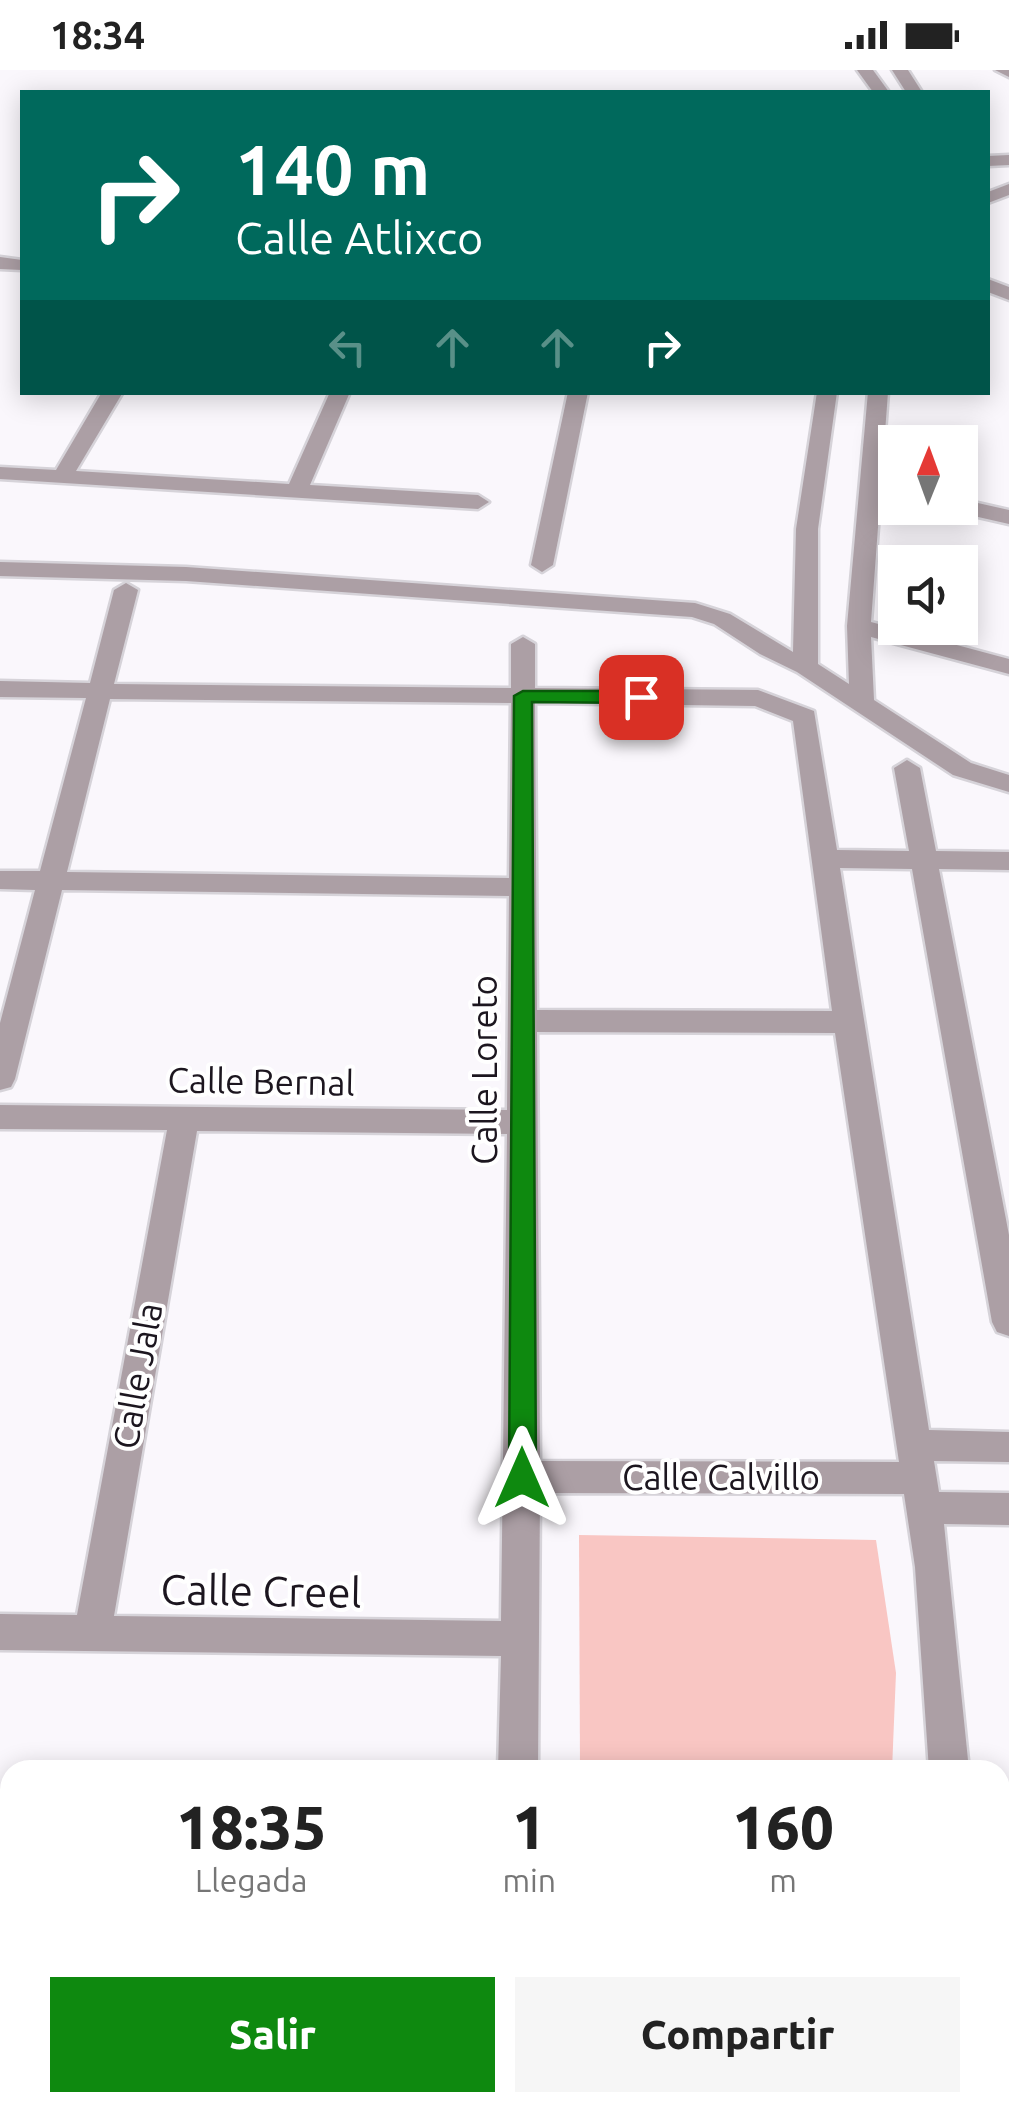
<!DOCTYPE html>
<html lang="es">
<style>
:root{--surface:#fff;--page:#f6f6f6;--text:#222;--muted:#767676;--accent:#0e890f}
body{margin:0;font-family:Ubuntu,sans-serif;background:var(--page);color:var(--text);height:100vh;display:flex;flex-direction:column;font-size:38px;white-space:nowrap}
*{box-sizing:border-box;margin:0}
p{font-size:32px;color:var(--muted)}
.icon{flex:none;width:55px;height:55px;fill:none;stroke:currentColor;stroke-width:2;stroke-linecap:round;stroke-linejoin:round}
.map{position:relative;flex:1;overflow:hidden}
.side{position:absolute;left:0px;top:1690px;width:1010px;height:352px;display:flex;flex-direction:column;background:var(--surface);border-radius:30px 30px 0 0;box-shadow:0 5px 25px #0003}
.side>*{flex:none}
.guide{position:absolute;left:20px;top:20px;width:970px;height:305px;border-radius:0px;box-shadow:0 5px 25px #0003;background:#00695c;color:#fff;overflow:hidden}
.needle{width:65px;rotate:1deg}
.controls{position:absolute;left:878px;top:355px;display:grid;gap:20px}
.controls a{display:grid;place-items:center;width:100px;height:100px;border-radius:0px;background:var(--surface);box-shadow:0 5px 25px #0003;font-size:50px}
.pin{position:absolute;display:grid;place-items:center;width:85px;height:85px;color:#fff;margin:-42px;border-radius:20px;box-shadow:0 5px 15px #0006}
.me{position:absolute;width:110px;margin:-55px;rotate:0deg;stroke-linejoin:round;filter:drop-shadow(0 0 8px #0008)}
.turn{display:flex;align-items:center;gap:35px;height:210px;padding:0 50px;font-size:45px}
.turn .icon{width:130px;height:130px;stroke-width:2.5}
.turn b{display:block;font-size:70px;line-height:85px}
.lanes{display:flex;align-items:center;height:95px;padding:0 50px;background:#0003;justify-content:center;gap:50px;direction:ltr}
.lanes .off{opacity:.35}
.eta{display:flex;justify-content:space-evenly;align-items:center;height:170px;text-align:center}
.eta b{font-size:60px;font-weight:800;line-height:70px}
.cta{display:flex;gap:20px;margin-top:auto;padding:20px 50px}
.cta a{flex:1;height:115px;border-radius:0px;background:var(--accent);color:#fff;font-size:40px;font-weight:800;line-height:115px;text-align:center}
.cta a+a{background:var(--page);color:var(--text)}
.status{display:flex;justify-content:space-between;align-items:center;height:70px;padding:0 50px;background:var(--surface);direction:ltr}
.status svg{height:28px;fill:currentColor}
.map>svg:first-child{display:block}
.green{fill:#f9c6c3}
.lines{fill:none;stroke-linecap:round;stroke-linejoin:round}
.minor-casing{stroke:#d6d3d9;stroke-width:5}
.minor{fill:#ac9fa5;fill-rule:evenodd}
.route{fill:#0e890f;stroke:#09590a;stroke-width:2.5}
.labels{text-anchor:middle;stroke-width:8;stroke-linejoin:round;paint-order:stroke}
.street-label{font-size:35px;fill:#1c161f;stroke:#fff}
.near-street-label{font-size:42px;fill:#1c161f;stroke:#fff}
</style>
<div class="status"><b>18:34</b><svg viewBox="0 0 49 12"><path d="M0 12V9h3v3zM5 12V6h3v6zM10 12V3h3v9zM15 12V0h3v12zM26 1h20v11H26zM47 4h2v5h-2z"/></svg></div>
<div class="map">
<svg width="1009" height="2041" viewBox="0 0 1009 2041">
<rect width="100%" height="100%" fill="#faf7fc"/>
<path class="green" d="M 579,1465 L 876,1470 L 896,1603 L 892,1700 L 580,1700 Z"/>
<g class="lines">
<g class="minor-casing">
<g id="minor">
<path d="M 857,0 L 873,0 L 889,22 L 873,22 Z"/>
<path d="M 892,0 L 908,0 L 922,22 L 906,22 Z"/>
<path d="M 995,0 L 1009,0 L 1009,7 Z"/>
<path d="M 1009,85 L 1009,95 L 988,96 L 988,86 Z"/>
<path d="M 1009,114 L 1009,125 L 988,133 L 988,122 Z"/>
<path d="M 0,187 L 22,190 L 22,200 L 0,199 Z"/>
<path d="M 988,209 L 1009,217 L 1009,230 L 988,222 Z"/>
<path d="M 102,322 L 123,322 L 76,401 L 289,414 L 330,322 L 350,322 L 310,415 L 478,425 L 489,432 L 478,439 L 0,409 L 0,397 L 56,400 Z"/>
<path d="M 568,322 L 588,322 L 553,495 L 542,502 L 531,495 Z"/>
<path d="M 817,322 L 837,322 L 818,459 L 818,594 L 849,614 L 847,556 L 868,322 L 888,322 L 871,552 L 1009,589 L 1009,604 L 871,567 L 874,630 L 971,693 L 1009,705 L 1009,722 L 953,705 L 797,602 L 760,584 L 714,554 L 692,547 L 186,511 L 0,506 L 0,492 L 186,497 L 695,533 L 730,544 L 793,582 L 796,459 Z"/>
<path d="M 960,429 L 1009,440 L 1009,454 L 952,441 L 950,438 L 960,438 Z"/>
<path d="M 126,513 L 138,520 L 114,614 L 511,618 L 511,574 L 523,567 L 535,574 L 535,618 L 758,620 L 814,641 L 837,780 L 909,781 L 894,698 L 907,690 L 920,698 L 936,781 L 1009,782 L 1009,800 L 939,799 L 1009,1165 L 1009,1266 L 997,1262 L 992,1252 L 912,799 L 840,798 L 929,1360 L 1009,1362 L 1009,1392 L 934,1391 L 939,1422 L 1009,1423 L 1009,1455 L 944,1454 L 969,1700 L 929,1700 L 915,1497 L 904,1424 L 540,1423 L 538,1700 L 498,1700 L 501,1586 L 0,1580 L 0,1544 L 77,1545 L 167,1060 L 0,1059 L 0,1035 L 507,1040 L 509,826 L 62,820 L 15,1009 L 11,1017 L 0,1020 L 0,953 L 35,820 L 0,819 L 0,801 L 40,801 L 86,628 L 0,627 L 0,611 L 90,613 L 114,520 ZM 110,629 L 511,633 L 509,808 L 67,802 ZM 535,633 L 755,636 L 793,651 L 832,941 L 537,940 ZM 537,962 L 835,963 L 899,1392 L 540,1391 ZM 197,1061 L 507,1064 L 501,1551 L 114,1546 Z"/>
<path d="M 1009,1962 L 1009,2017 L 1000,2021 L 1000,1966 Z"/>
<path d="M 0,2010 L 10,2010 L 10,2032 L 647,2032 L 643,2041 L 0,2041 Z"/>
<path d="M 951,2032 L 1000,2032 L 996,2041 L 947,2041 Z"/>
</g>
</g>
<use href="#minor" class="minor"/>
</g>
<path class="route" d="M 523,621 L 641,621 L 650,627 L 641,633 L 532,632 L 536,1408 L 532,1416 L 522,1419 L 513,1416 L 509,1408 L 514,626 Z"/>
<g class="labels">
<g class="street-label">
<text transform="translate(485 1000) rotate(-90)" y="12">Calle Loreto</text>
<text transform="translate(261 1012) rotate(1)" y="12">Calle Bernal</text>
<text transform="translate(138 1306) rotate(-80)" y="12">Calle Jala</text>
<text x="721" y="1420">Calle Calvillo</text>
</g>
<g class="near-street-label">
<text transform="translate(261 1521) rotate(1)" y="15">Calle Creel</text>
</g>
</g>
</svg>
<div class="controls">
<a><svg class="needle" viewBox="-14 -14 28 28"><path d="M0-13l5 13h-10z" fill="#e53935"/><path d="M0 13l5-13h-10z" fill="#767676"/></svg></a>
<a><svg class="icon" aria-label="sound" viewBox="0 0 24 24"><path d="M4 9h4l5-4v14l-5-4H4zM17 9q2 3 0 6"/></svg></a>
</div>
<div class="pin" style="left:641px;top:627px;background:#d93025"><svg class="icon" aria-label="arrive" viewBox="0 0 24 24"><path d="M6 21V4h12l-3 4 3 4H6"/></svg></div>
<svg class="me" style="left:522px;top:1408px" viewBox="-20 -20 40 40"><path d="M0-17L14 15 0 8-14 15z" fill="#0e890f" stroke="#fff" stroke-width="4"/></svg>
<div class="guide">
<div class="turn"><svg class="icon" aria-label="right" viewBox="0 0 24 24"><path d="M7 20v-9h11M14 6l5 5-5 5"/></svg><div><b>140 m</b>Calle Atlixco</div></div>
<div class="lanes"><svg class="icon off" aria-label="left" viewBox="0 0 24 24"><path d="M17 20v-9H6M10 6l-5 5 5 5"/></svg><svg class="icon off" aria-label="ahead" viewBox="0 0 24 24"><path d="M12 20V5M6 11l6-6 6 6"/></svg><svg class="icon off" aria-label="ahead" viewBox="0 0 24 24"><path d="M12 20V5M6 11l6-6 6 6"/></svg><svg class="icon" aria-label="right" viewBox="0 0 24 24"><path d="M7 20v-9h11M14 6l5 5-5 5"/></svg></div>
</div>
<section class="side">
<div class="eta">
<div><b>18:35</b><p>Llegada</p></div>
<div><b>1</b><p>min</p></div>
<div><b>160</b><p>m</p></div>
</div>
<div class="cta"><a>Salir</a><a>Compartir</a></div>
</section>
</div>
